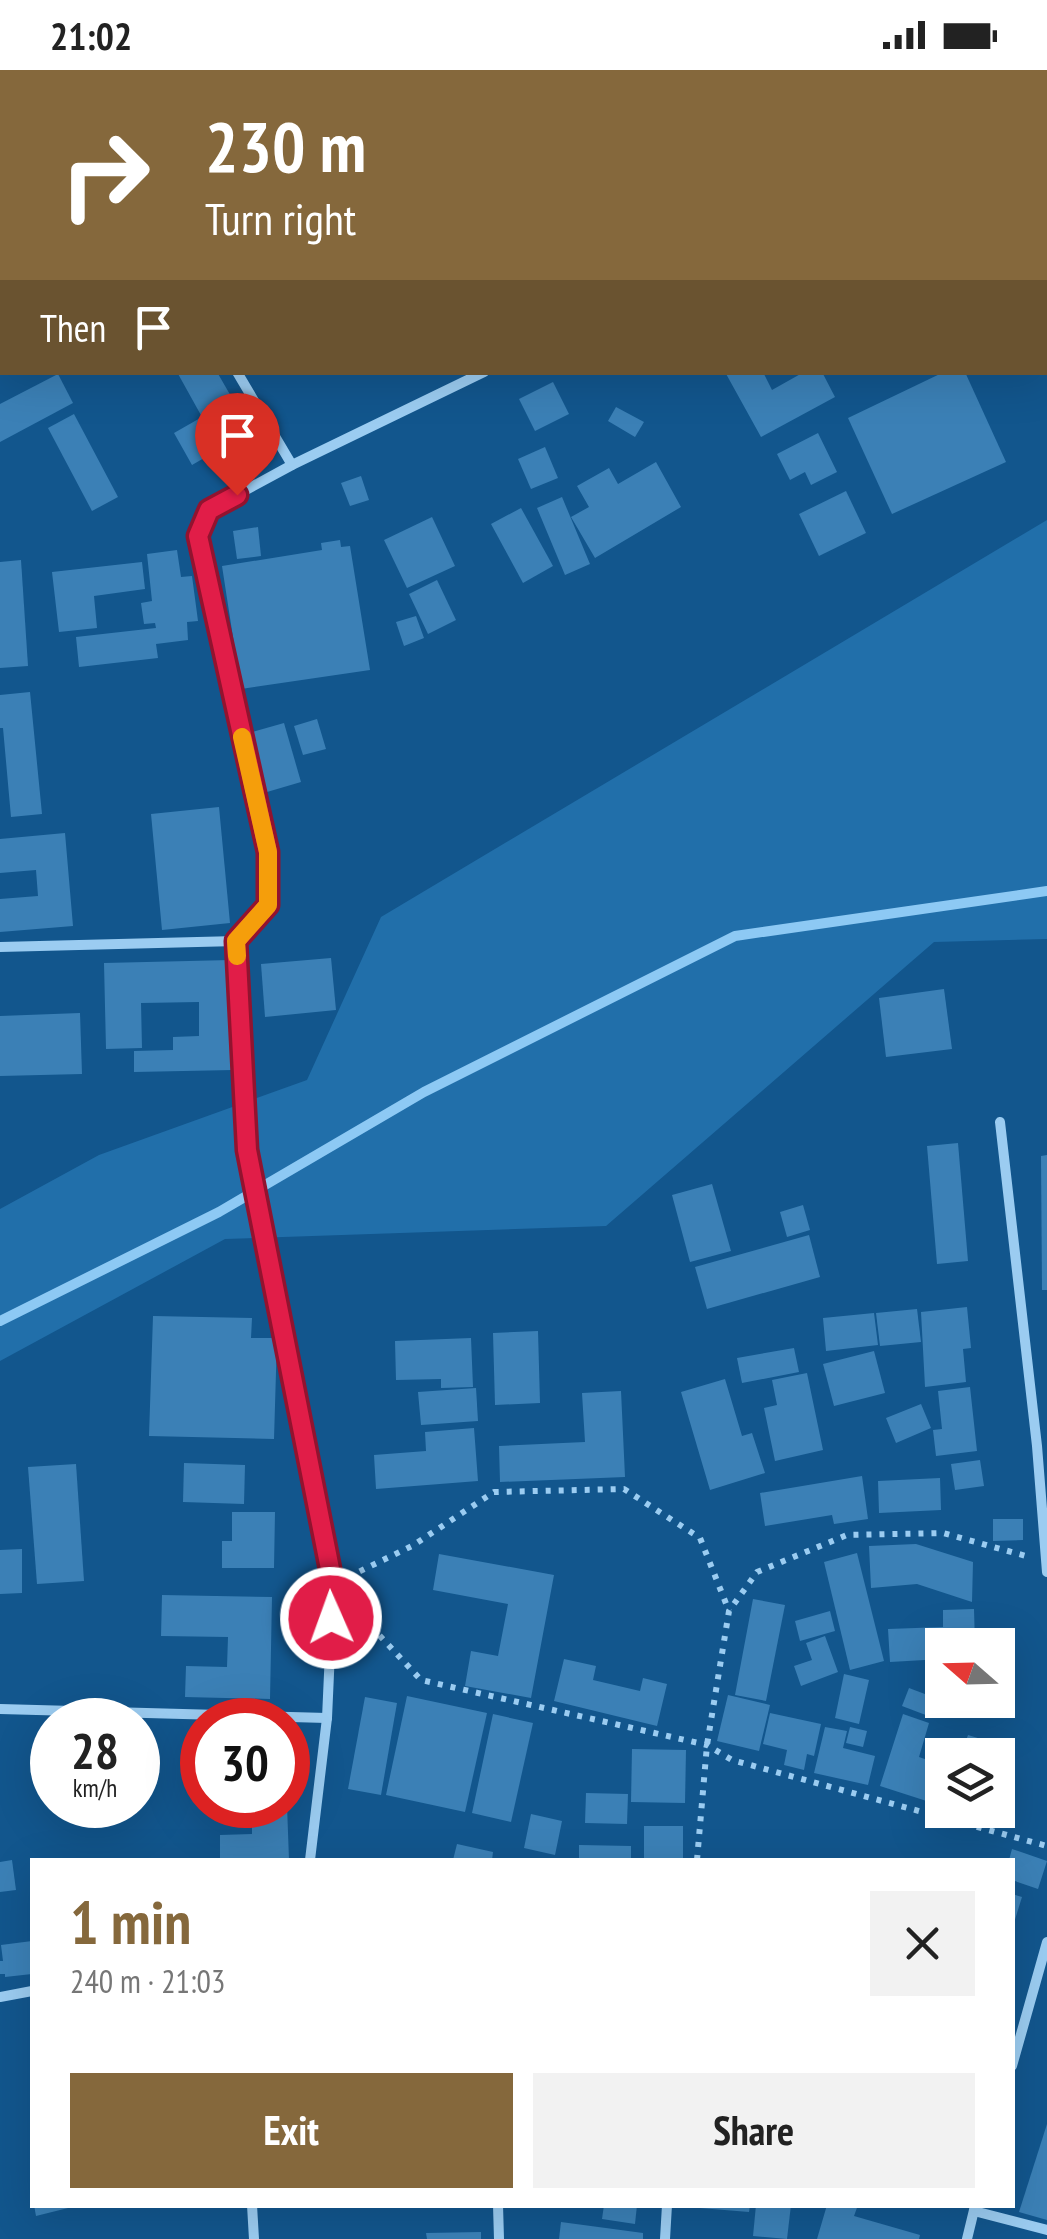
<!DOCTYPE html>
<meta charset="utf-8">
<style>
:root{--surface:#fff;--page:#f2f2f2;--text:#222;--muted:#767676;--accent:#85683c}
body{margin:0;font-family:"PT Sans Narrow",sans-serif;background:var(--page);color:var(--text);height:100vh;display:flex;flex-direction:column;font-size:38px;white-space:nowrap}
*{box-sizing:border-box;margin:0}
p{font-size:32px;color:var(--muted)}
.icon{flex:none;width:55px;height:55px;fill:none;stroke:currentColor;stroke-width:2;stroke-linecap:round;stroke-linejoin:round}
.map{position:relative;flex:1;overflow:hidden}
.drawer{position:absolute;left:30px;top:1788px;width:985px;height:350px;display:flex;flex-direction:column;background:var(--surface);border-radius:0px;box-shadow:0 10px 40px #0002}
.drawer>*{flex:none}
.hud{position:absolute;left:0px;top:0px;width:1048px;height:305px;box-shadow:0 10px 40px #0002;background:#85683c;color:#fff;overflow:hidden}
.needle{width:65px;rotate:290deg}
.buttons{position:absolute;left:925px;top:1558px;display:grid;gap:20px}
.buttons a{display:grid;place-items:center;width:90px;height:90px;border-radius:0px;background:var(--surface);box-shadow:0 10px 40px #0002;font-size:50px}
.speed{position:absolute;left:30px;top:1628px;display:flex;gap:20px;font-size:50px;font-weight:700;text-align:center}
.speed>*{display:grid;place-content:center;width:130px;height:130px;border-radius:50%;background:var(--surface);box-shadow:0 10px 40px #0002;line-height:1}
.speed small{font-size:25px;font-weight:400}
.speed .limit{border:15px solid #d22;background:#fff;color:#111}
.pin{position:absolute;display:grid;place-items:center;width:85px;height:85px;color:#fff;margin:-102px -42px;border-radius:50% 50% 50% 0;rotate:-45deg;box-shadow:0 0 10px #0007}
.pin .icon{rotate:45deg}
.me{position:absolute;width:110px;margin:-55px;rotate:358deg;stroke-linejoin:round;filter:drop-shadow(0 0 8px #0008)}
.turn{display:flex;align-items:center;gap:35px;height:210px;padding:0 40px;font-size:45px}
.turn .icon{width:130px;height:130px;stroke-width:2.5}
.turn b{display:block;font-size:70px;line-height:85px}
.then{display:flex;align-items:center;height:95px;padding:0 40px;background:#0003;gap:20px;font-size:38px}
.round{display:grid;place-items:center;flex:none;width:105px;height:105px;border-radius:0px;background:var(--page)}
.headline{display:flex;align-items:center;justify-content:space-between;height:170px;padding:0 40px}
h1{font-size:60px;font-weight:700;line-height:75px;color:var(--accent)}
.cta{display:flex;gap:20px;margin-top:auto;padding:20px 40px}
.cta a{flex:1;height:115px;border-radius:0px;background:var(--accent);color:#fff;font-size:40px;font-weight:700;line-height:115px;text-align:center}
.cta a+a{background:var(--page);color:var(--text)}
.status{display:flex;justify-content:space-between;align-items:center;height:70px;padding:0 50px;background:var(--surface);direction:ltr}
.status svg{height:28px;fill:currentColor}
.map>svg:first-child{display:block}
.green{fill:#216faa}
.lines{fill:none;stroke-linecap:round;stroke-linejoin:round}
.stream{stroke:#8dc9f4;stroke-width:10}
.building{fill:#3b80b6}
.path{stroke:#9bccf1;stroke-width:6;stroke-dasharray:5 8;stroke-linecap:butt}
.street{stroke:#9bccf1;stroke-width:10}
.route-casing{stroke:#92132f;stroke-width:25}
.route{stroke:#e11d48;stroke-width:18}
.slow{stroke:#f59e0b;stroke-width:18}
</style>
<div class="status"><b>21:02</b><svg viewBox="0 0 49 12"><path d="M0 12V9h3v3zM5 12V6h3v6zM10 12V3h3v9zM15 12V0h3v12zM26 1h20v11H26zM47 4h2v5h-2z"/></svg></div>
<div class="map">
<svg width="1047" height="2169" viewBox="0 0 1047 2169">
<rect width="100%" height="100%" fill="#12568d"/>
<path class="green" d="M 1047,450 L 1047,869 L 934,872 L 606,1156 L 225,1169 L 0,1291 L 0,1139 L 99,1085 L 307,1010 L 381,847 Z"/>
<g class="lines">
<path class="stream" d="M 0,1251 L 219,1142 L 424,1022 L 735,866 L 1047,821"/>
</g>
<g class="building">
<path d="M 177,302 L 217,302 L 251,361 L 192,395 L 174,363 L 202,347 Z"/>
<path d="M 725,302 L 763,302 L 772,320 L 804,302 L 822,302 L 835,327 L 761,367 Z"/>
<path d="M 944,302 L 965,302 L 1006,392 L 892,444 L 848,348 Z"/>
<path d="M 58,304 L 73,333 L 0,372 L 0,334 Z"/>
<path d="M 553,312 L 569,344 L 535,361 L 519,329 Z"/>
<path d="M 616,337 L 644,352 L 635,367 L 608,351 Z"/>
<path d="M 74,344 L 118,427 L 92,441 L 48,358 Z"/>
<path d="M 818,363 L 837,402 L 811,415 L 805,402 L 790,410 L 777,384 Z"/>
<path d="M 545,377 L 558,408 L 531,419 L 518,389 Z"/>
<path d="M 656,392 L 681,437 L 595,488 L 571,447 L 589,437 L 577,416 L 609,398 L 618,414 Z"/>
<path d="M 361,406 L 369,430 L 350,436 L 341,413 Z"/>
<path d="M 846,421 L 866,463 L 819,486 L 799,444 Z"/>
<path d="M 562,427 L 590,494 L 565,505 L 537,438 Z"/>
<path d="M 521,438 L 553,496 L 523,513 L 491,454 Z"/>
<path d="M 432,447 L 455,496 L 407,518 L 384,470 Z"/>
<path d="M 258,457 L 261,486 L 237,489 L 233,461 Z"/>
<path d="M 340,470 L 341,477 L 350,476 L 370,600 L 241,619 L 222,496 L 322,480 L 321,473 Z"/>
<path d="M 177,480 L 181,507 L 192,506 L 198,551 L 187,552 L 188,570 L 156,574 L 158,588 L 79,597 L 76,567 L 156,558 L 155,553 L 144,554 L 141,533 L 152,531 L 147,484 Z"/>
<path d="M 21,490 L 28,596 L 0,598 L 0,492 Z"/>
<path d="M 142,492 L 145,519 L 94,526 L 97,558 L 59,562 L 52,502 Z"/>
<path d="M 437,510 L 456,550 L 428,564 L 409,524 Z"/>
<path d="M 416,546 L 424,568 L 404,576 L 396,552 Z"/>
<path d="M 30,622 L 42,744 L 11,747 L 3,658 L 0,658 L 0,625 Z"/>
<path d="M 317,649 L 326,679 L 303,685 L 294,656 Z"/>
<path d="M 284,653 L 301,712 L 267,722 L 249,663 Z"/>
<path d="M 219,737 L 230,853 L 162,860 L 151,744 Z"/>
<path d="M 65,763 L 73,856 L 0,862 L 0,829 L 38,826 L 36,800 L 0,803 L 0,769 Z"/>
<path d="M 331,888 L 336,940 L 265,947 L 261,894 Z"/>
<path d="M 231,890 L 233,1000 L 134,1002 L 134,981 L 173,980 L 173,967 L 199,966 L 199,932 L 141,933 L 142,978 L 106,979 L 104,893 Z"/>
<path d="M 944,919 L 952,979 L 886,987 L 879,928 Z"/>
<path d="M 80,943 L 82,1004 L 0,1006 L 0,946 Z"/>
<path d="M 958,1073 L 968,1191 L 937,1194 L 927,1076 Z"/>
<path d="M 1047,1085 L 1047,1220 L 1042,1220 L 1041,1086 Z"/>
<path d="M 712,1114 L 731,1181 L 690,1192 L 672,1125 Z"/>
<path d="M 803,1135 L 810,1160 L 787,1167 L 780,1142 Z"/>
<path d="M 809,1165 L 820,1207 L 707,1239 L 695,1197 Z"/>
<path d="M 967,1237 L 971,1278 L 963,1279 L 966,1312 L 925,1317 L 921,1242 Z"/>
<path d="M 917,1239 L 921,1272 L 880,1276 L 876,1243 Z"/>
<path d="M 874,1243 L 878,1275 L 826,1281 L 823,1248 Z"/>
<path d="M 153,1246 L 252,1248 L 251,1268 L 277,1268 L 274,1369 L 149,1366 Z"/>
<path d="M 538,1261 L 540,1333 L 495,1335 L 493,1263 Z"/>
<path d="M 471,1268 L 473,1317 L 441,1318 L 441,1309 L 396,1310 L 395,1271 Z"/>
<path d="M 794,1278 L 799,1302 L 742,1313 L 737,1288 Z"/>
<path d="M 874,1281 L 885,1323 L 834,1336 L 823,1294 Z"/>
<path d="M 807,1303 L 823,1380 L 775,1391 L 764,1338 L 777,1335 L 772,1310 Z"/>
<path d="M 725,1309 L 742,1366 L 752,1363 L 765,1403 L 710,1420 L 681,1322 Z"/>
<path d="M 970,1317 L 977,1381 L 936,1386 L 933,1360 L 942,1359 L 938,1321 Z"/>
<path d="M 476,1318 L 478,1351 L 421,1355 L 418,1322 Z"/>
<path d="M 621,1321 L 625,1407 L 500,1412 L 499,1376 L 585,1372 L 582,1323 Z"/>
<path d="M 921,1334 L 931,1358 L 896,1373 L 886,1348 Z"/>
<path d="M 474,1358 L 478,1411 L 376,1419 L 374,1385 L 426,1381 L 425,1362 Z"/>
<path d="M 980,1390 L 984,1416 L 955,1420 L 951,1394 Z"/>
<path d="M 184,1393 L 245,1395 L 244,1434 L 183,1432 Z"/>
<path d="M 76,1394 L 84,1511 L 37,1514 L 28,1397 Z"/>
<path d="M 862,1406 L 868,1449 L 834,1454 L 832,1445 L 765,1456 L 760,1423 Z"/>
<path d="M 940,1408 L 941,1440 L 879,1443 L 878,1411 Z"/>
<path d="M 232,1442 L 275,1442 L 274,1498 L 222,1498 L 222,1471 L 232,1471 Z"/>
<path d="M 993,1449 L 1023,1449 L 1023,1470 L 993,1471 Z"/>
<path d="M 916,1474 L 973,1492 L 972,1532 L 917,1514 L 871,1518 L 869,1476 Z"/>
<path d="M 22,1479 L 22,1523 L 0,1524 L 0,1480 Z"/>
<path d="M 857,1483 L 884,1591 L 850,1600 L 824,1492 Z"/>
<path d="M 439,1484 L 554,1505 L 531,1628 L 465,1616 L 471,1581 L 498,1586 L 508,1534 L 433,1520 Z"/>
<path d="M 162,1525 L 272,1527 L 270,1629 L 185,1627 L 186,1596 L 227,1597 L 228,1567 L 161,1566 Z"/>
<path d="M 753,1529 L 785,1535 L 766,1631 L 735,1625 Z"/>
<path d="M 974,1539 L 975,1575 L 942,1575 L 942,1589 L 890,1592 L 888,1559 L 943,1557 L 943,1540 Z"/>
<path d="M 830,1541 L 835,1561 L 800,1571 L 795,1551 Z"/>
<path d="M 825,1566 L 838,1602 L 801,1616 L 794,1596 L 812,1590 L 806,1573 Z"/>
<path d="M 564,1589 L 596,1596 L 593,1610 L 640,1621 L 643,1608 L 667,1614 L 657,1656 L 554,1631 Z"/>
<path d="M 844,1604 L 869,1610 L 859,1654 L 835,1648 Z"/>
<path d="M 909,1618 L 938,1629 L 931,1647 L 902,1636 Z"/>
<path d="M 728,1625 L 770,1635 L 759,1681 L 717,1671 Z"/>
<path d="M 407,1626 L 487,1643 L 465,1742 L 386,1725 Z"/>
<path d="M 365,1627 L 397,1633 L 381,1725 L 348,1719 Z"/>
<path d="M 770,1643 L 821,1654 L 814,1686 L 807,1684 L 804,1700 L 784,1695 L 787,1680 L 763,1674 Z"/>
<path d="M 493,1644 L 533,1653 L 511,1752 L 472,1743 Z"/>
<path d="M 903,1644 L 929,1653 L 919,1687 L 942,1695 L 942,1736 L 880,1716 Z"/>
<path d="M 825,1657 L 847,1661 L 843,1678 L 875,1686 L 868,1715 L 814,1703 Z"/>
<path d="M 850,1657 L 867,1661 L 863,1677 L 846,1673 Z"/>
<path d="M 968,1665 L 1007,1677 L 998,1703 L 998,1685 L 961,1685 Z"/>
<path d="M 632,1679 L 686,1680 L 685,1733 L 631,1732 Z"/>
<path d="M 586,1723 L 628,1724 L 627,1754 L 585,1753 Z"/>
<path d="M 252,1735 L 287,1735 L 289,1790 L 220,1790 L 220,1765 L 252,1764 Z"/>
<path d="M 957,1740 L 996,1740 L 993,1752 Z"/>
<path d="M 531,1744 L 562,1751 L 555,1785 L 524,1778 Z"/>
<rect x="644" y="1756" width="39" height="34"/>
<path d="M 457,1774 L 493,1782 L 492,1790 L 453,1790 Z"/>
<path d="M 579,1775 L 631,1776 L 631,1790 L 579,1790 Z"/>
<path d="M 1012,1779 L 1047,1791 L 1038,1819 L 1012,1810 L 1012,1790 L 1009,1790 Z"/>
<path d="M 12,1790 L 16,1820 L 0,1822 L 0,1792 Z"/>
<path d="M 1012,1824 L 1022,1827 L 1013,1856 L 1012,1856 Z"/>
<path d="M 32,1871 L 32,1904 L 5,1907 L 5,1904 L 0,1904 L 0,1891 L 3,1891 L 1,1875 Z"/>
<path d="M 1047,2054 L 1047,2150 L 1019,2142 Z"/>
<path d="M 34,2135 L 76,2135 L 76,2136 L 36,2146 Z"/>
<path d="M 604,2135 L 637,2135 L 635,2154 L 602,2149 Z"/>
<path d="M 700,2135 L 750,2135 L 749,2142 L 700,2138 Z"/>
<path d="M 756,2135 L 791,2135 L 787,2169 L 753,2166 Z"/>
<path d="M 827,2135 L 858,2135 L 854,2146 L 920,2165 L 919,2169 L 817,2169 Z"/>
<path d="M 561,2152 L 643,2163 L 643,2169 L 559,2169 Z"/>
<path d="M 481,2162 L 481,2169 L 427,2169 L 426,2163 Z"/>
</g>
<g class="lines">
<g class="path">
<path d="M 348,1507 L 412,1476 L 494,1422 L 624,1419 L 700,1468 L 729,1541"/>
<path d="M 353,1537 L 421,1610 L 707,1675 L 732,1690 L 1047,1776"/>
<path d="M 697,1790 L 707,1675 L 729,1541 L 757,1502 L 847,1465 L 943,1463 L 1026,1486"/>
</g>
<g class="street">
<path d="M 66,0 L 68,2"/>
<path d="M 762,0 L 763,2"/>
<path d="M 0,173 L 2,172"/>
<path d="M 237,302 L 292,395"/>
<path d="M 0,877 L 237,871"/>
<path d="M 1000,1052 L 1037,1376 L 1047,1502"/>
<path d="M 0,1639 L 327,1648"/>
<path d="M 310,1790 L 327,1648 L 333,1515 L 247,1080 L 237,871 L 268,835 L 268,782 L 198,466 L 209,440 L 292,395 L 484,302"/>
<path d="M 0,1927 L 32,1921"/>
<path d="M 1012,1996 L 1047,1872"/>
<path d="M 252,2135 L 254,2169"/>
<path d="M 498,2135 L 499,2169"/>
<path d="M 974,2141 L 1047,2160"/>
<path d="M 665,2169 L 667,2135"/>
<path d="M 967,2169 L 975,2136"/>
</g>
</g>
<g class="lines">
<g class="route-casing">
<path id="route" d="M 237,425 L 209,440 L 198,466 L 268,782 L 268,835 L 236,871 L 247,1080 L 333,1514 L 331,1548"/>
</g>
<use href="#route" class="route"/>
<path class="slow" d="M 237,886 L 236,871 L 268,835 L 268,782 L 242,667"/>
</g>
</svg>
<div class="buttons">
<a><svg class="needle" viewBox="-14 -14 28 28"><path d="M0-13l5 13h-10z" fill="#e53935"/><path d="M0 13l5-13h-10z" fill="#767676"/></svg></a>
<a><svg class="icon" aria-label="layers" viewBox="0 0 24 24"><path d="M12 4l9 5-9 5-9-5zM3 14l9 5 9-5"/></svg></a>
</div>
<div class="speed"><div>28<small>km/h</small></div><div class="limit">30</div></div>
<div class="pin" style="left:237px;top:425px;background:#d93025"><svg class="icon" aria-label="arrive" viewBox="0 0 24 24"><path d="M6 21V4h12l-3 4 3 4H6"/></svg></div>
<svg class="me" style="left:331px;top:1548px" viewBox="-20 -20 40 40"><circle r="17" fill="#e11d48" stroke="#fff" stroke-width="3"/><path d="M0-11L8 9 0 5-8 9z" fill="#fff"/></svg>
<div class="hud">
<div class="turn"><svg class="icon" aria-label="right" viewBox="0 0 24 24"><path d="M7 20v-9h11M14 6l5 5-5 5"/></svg><div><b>230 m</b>Turn right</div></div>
<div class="then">Then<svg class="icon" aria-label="arrive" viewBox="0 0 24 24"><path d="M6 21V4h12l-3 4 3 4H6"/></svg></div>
</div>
<section class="drawer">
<div class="headline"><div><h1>1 min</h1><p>240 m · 21:03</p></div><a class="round"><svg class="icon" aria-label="close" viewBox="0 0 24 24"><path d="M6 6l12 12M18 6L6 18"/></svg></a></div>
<div class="cta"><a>Exit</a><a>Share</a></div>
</section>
</div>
